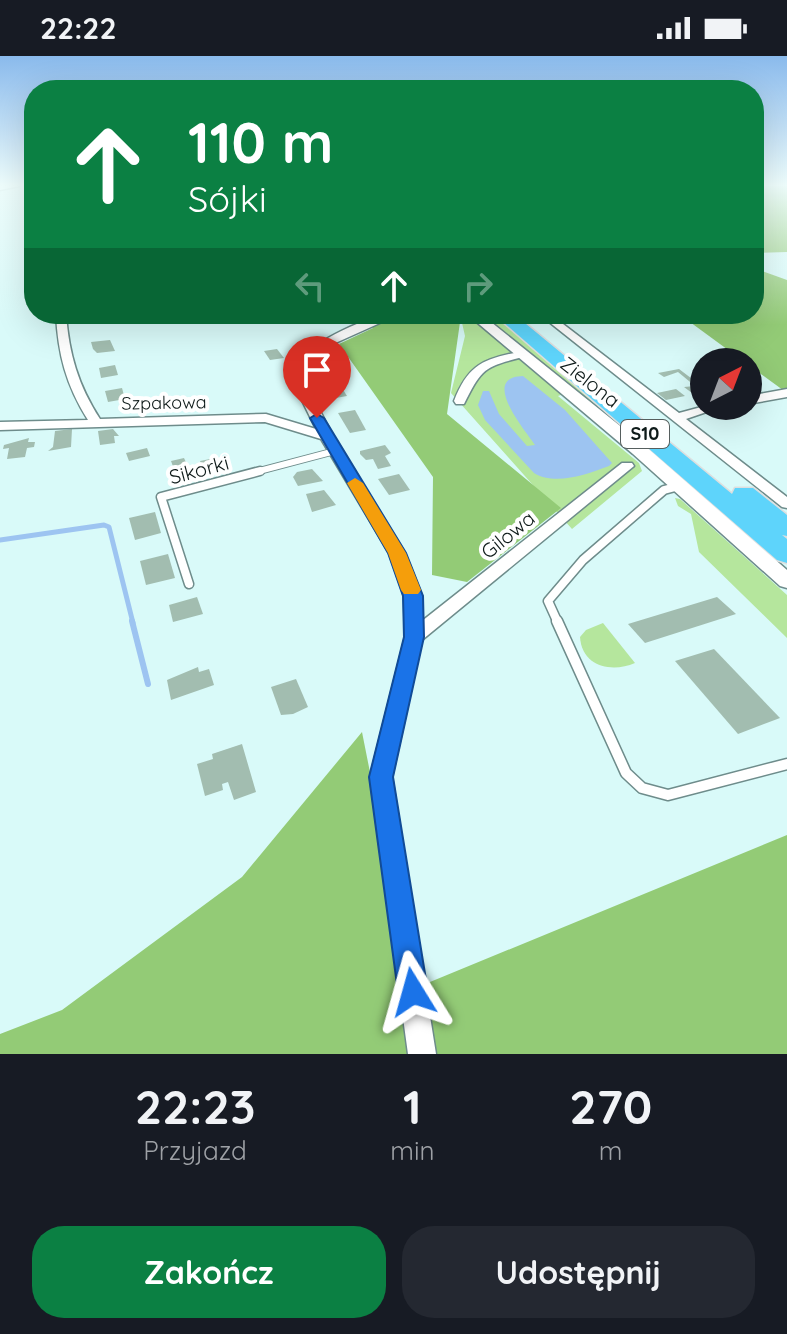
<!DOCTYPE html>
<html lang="pl">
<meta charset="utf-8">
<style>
:root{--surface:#171b24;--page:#242831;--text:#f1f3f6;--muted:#9ea1a6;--accent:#0b8043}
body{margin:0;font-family:Quicksand,sans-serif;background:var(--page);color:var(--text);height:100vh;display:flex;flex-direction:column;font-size:30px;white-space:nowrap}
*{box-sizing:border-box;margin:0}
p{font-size:26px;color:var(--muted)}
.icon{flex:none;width:44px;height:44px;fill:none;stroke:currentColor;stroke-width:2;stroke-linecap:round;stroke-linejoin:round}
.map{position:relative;height:998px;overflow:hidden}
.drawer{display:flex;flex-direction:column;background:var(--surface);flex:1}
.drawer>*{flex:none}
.top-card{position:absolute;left:24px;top:24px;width:740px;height:244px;border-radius:32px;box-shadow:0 8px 32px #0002;background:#0b8043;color:#fff;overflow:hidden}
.needle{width:52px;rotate:42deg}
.fabs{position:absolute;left:690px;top:292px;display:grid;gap:16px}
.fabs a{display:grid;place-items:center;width:72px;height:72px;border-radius:50%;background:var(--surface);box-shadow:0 8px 32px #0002;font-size:40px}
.pin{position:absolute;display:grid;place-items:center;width:68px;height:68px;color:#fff;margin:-82px -34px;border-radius:50% 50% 50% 0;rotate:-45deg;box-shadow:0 0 8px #0007}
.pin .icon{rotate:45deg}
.me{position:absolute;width:88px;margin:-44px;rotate:352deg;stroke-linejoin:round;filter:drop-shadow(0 0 6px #0008)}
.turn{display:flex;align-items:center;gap:28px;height:168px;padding:0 32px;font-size:36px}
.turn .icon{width:104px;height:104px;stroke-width:2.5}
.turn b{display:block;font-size:56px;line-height:68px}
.lanes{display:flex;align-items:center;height:76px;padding:0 32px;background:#0003;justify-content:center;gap:40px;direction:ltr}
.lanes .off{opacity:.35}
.eta{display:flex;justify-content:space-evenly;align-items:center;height:136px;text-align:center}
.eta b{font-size:48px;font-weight:700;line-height:56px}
.button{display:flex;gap:16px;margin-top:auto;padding:16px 32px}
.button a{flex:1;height:92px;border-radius:32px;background:var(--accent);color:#fff;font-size:32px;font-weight:700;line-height:92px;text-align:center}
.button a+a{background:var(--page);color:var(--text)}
.status{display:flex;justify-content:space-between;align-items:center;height:56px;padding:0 40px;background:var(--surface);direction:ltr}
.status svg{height:22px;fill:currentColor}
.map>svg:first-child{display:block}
.green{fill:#b5e69d}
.forest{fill:#93cb76}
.water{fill:#9dc4f1}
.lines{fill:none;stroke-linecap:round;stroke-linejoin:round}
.stream-far1{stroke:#9dc4f1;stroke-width:5}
.stream{stroke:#9dc4f1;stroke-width:6}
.building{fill:#a2bdb0}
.service-far2-casing{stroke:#6e8c8b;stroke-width:8}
.service-far1-casing{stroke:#6e8c8b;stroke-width:11}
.service-casing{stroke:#6e8c8b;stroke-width:13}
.minor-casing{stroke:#6e8c8b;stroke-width:3}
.tertiary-casing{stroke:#6e8c8b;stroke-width:3}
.motorway-casing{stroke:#dddfdf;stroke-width:3}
.service-far2{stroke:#fff;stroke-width:6}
.service-far1{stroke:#fff;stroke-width:8}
.service{stroke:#fff;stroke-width:10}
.minor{fill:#fff;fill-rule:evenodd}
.tertiary{fill:#fff;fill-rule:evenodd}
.motorway{fill:#5ed4fb;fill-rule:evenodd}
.route{fill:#1a73e8;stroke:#114b97;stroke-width:2}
.slow{fill:#f59e0b}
.labels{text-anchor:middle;stroke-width:8;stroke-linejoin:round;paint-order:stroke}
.far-street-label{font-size:18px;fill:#0e1a19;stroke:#fff}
.shield{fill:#fff;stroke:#565f5e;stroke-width:2}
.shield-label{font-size:18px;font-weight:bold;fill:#0e1a19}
.street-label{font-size:20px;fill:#0e1a19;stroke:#fff}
</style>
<div class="status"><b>22:22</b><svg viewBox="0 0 49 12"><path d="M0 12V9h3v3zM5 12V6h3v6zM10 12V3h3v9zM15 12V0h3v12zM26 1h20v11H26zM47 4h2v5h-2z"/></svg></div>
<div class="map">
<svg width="787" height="998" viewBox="0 0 787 998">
<rect width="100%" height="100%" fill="#d9faf9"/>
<g class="green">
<path d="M 460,258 L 493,258 L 639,386 L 575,334 L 558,340 L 639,407 L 642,415 L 572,473 L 451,337 L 465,280 Z"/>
<path d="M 675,442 L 680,443 L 787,539 L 787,582 L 699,496 L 691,458 L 678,450 Z"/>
<path d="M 603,567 L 635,607 C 612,617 582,611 580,581 L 586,574 Z"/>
</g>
<g class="forest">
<path d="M 754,130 L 787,130 L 787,196 L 754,197 Z"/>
<path d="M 754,212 L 787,224 L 787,337 L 679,258 L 754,258 Z"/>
<path d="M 363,258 L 461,259 L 447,358 L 561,452 L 467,526 L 432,519 L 433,421 L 339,288 L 373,272 Z"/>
<path d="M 362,676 L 413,933 L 787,779 L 787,998 L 0,998 L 0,978 L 62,954 L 242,821 Z"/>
</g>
<path class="water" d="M 523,320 L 565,354 L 612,407 L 609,410 C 588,418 555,430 534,417 L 485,364 L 478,349 L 483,335 L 489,335 L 499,358 L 527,390 L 535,389 C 526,375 479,321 523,320 Z"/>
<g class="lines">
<path class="stream-far1" d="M 0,484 L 104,469 L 109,471 L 133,567"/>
<path class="stream" d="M 132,565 L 148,628"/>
</g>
<g class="building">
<path d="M 110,284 L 115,295 L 97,297 L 93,293 L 91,286 Z"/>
<path d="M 277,293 L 284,302 L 270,304 L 264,295 Z"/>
<path d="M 115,309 L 118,319 L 101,322 L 99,312 Z"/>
<path d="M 679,313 L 704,332 L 704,335 L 692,337 L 684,331 L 695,330 L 678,316 L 664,321 L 658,317 Z"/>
<path d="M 122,332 L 125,343 L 108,346 L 105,335 Z"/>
<path d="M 342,332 L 347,340 L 330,343 L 327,335 Z"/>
<path d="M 676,333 L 685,340 L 666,344 L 657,337 Z"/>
<path d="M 355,354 L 366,374 L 350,377 L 338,357 Z"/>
<path d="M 72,373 L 71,391 L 48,395 L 53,391 L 55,375 Z"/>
<path d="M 113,373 L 119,380 L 114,380 L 115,387 L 100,389 L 98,375 Z"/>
<path d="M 29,382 L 28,386 L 35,386 L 34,391 L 27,392 L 25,401 L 7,403 L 9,392 L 3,393 L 4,389 Z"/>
<path d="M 385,389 L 391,397 L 385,400 L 391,410 L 378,413 L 373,403 L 366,404 L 360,398 L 360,395 Z"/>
<path d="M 147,392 L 150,400 L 129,405 L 126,397 Z"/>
<path d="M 184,402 L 189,413 L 175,416 L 171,405 Z"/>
<path d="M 215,402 L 226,402 L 230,410 L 199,417 L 197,411 L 202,410 L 200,405 Z"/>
<path d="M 312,413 L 323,425 L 298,430 L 293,421 L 297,416 Z"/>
<path d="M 399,418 L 410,434 L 389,439 L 378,423 Z"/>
<path d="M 324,434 L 336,449 L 312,456 L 306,438 Z"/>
<path d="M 155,456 L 161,477 L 135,484 L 129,462 Z"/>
<path d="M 168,498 L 175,522 L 146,529 L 140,505 Z"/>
<path d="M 197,541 L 203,558 L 173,566 L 169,549 Z"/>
<path d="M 717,541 L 736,558 L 645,587 L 628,568 Z"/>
<path d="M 714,593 L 780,662 L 738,678 L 675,605 Z"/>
<path d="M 198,611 L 199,616 L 209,613 L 214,629 L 171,644 L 167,624 Z"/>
<path d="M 296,623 L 308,651 L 293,658 L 281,659 L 271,631 Z"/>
<path d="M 242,688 L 256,736 L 234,744 L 228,726 L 222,728 L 223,734 L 205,740 L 197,708 L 213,703 L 212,698 Z"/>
</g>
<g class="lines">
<g class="service-far2-casing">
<path id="service-far2" d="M 252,417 L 335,395"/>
</g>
<g class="service-far1-casing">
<g id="service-far1">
<path d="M 189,528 L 161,441 L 260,415"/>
<path d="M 558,567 L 548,545 L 583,504 L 664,434 L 679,430"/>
</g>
</g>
<g class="service-casing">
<path id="service" d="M 557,565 L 626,717 L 642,732 L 668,739 L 787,708"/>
</g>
<g class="minor-casing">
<g id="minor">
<path d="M 0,130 L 19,130 L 0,134 Z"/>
<path d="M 56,258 L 66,258 C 69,298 78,329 100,363 L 266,358 L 316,373 L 291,322 L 292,309 C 315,285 367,258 400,258 L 331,289 L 302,312 L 303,322 L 333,380 L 405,497 L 422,540 L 422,565 L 622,407 L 632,407 L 634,410 L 422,584 L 392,721 L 436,998 L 408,998 L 370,721 L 405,581 L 404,540 L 389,497 L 321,383 L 265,366 L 0,374 L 0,366 L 88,364 C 66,329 58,298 56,258 Z"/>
<path d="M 539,258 L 550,258 L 679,357 L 705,350 L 724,350 L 686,363 L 787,441 L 787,452 L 782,451 Z"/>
<path d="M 519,296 L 523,297 L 523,301 C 484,311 482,312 464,348 L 456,348 L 454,345 C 468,309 483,303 519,296 Z"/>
<path d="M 787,333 L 787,341 L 748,348 L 748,340 Z"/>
</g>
</g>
<g class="tertiary-casing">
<path id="tertiary" d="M 467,258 L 481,258 L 645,390 L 787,514 L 787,532 L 780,530 L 633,398 Z"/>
</g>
<g class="motorway-casing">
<path id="motorway" d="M 494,258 L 514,258 L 732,438 L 735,432 L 753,432 L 787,459 L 787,480 L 782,479 L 787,483 L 787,507 L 777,504 Z"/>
</g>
<use href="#service-far2" class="service-far2"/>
<use href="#service-far1" class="service-far1"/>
<use href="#service" class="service"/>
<use href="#minor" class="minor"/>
<use href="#tertiary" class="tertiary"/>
<use href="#motorway" class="motorway"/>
</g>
<linearGradient id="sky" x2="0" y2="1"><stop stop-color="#8abaec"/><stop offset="0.48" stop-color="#eefdfc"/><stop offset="1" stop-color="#eefdfc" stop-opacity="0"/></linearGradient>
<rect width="787" height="269" fill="url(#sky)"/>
<path class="route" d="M 317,358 L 324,362 L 406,497 L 423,540 L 424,581 L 393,721 L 428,936 L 424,947 L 413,952 L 402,947 L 398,936 L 369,721 L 404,581 L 403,540 L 388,497 L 310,362 Z"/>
<path class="slow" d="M 355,422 L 363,427 L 406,497 L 421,534 L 418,538 L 404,538 L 401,534 L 388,497 L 347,427 Z"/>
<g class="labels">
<g class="far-street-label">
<text transform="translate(164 347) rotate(-1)" y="6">Szpakowa</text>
</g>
<rect class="shield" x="621" y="364" width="48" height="28" rx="6"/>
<g class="shield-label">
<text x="645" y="384">S10</text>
</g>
<g class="street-label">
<text transform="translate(590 326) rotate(38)" y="7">Zielona</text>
<text transform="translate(199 414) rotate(-15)" y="7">Sikorki</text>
<text transform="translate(508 479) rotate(-39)" y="7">Gilowa</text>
</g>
</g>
</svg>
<div class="fabs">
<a><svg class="needle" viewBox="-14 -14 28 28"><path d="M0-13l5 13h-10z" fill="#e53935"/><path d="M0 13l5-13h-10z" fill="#9ea1a6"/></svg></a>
</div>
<div class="pin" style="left:317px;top:362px;background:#d93025"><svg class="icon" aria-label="arrive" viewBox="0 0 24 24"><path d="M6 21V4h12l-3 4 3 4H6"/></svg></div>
<svg class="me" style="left:413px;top:936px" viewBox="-20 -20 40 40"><path d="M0-17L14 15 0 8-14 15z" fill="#1a73e8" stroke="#fff" stroke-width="4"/></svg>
<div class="top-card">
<div class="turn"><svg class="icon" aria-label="ahead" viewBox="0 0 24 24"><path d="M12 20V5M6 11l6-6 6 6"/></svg><div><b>110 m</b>Sójki</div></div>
<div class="lanes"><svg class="icon off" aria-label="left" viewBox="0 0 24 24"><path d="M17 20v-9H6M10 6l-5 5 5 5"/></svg><svg class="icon" aria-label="ahead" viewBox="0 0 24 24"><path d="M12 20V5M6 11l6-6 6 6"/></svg><svg class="icon off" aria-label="right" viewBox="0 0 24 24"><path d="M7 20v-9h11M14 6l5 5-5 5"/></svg></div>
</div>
</div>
<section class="drawer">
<div class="eta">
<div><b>22:23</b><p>Przyjazd</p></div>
<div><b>1</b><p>min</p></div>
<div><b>270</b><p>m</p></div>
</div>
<div class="button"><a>Zakończ</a><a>Udostępnij</a></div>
</section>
